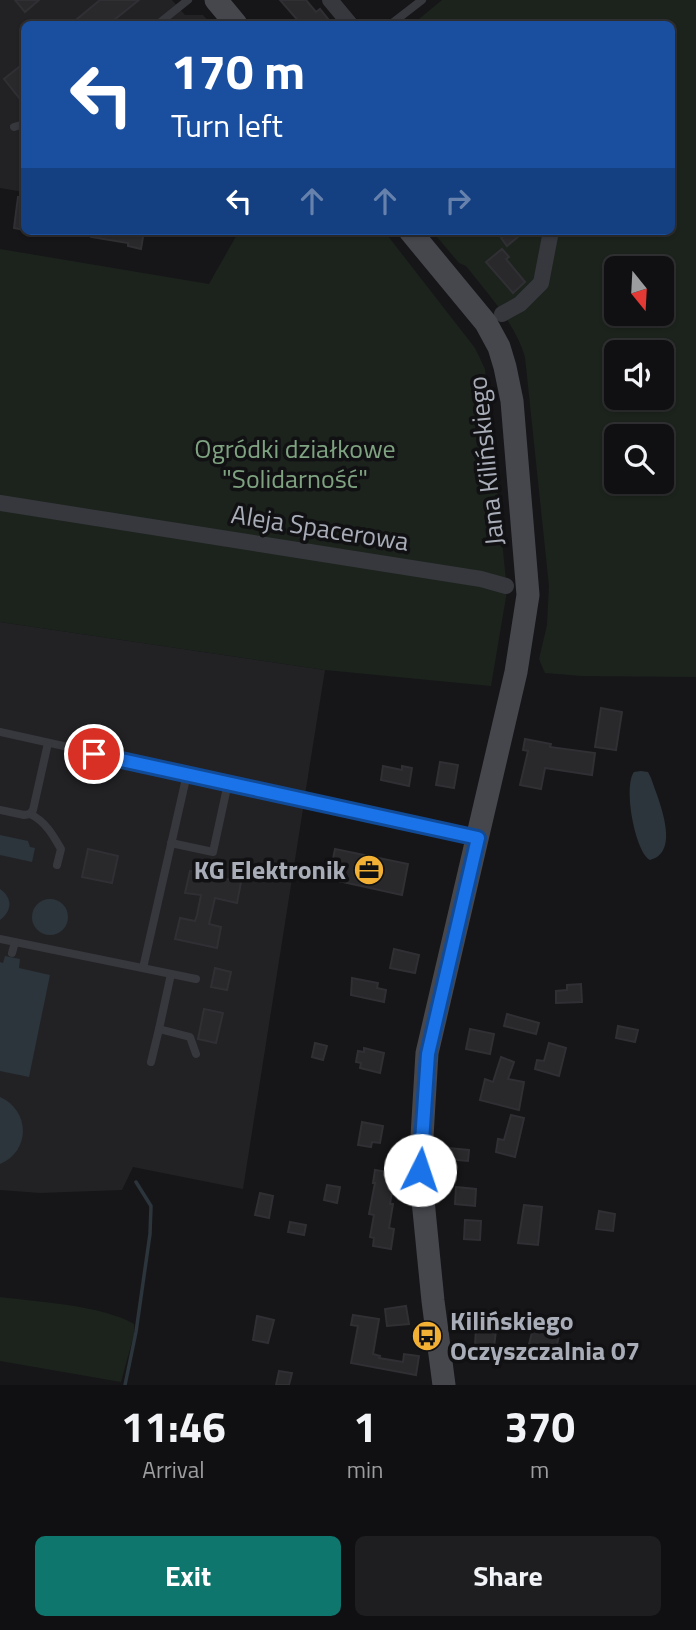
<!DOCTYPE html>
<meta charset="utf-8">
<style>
:root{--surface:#101012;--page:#1e1e20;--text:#f1f3f6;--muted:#9c9d9f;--line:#303032;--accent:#0f766e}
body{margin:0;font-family:"Titillium Web",sans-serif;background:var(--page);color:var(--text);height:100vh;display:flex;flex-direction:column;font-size:26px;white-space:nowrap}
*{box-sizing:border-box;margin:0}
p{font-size:23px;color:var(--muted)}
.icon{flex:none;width:38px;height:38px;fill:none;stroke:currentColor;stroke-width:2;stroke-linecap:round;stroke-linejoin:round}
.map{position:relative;height:1385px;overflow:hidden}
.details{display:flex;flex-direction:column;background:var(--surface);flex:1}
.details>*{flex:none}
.hud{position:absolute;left:21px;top:21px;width:654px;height:214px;border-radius:10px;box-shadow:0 2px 5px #0004,0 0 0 2px var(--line);background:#1a4fa0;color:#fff;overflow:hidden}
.needle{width:46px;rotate:162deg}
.buttons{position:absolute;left:604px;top:256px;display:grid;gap:14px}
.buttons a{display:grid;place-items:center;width:70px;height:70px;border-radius:10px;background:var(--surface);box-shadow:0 2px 5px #0004,0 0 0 2px var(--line);font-size:35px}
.pin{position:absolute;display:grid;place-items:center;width:60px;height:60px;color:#fff;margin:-30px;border:4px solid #fff;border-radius:50%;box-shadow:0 2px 7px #0007}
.me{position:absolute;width:77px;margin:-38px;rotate:4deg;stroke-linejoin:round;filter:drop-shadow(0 0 5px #0008)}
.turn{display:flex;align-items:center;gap:24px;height:147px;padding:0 35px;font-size:32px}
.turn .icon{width:91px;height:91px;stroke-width:2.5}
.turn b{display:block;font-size:49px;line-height:60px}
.lanes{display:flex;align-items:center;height:66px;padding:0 35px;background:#0003;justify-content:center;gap:35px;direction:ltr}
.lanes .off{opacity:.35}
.eta{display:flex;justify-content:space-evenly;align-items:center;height:119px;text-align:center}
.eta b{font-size:42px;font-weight:700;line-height:49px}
.cta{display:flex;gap:14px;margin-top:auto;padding:14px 35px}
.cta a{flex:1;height:80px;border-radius:10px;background:var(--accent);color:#fff;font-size:28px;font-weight:700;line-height:80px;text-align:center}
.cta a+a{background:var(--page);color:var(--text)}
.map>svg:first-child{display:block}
.built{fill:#222225}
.green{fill:#1c231d;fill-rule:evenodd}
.water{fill:#2c353c}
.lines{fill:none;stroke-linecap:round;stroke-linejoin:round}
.stream{stroke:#2c353c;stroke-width:3.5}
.building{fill:#29292c;stroke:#303034;stroke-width:2}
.lane{stroke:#37383d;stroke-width:8}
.street{stroke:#37383d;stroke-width:16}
.secondary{stroke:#45474d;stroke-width:23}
.route-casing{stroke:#114b97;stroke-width:18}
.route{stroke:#1a73e8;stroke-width:12}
.labels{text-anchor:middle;stroke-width:7;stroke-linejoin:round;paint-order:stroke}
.park-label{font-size:26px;fill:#7fa381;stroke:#111113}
.street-label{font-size:26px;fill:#a8adb8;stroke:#111113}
.poi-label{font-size:26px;font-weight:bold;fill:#a8adb8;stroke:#111113;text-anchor:end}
</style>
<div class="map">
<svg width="696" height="1385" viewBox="0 0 696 1385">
<rect width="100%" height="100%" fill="#161618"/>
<g class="built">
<path d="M 0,0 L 172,0 L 185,15 L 203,15 L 211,24 L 24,24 L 24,192 L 0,188 Z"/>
<path d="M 0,622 L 325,670 L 305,795 L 302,804 L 303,809 L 243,1189 L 133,1167 L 122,1190 L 40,1193 L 0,1190 Z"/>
</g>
<g class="green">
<path d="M 442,0 L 696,0 L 696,677 L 582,676 L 545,673 L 539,659 L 547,625 L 549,586 L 525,357 C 515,323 488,294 466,266 L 459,263 L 432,231 L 672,231 L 672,24 L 413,24 ZM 616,268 L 662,268 L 662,313 L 616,313 ZM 616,352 L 662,352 L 662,397 L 616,397 ZM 616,436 L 662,436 L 662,481 L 616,481 Z"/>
<path d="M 239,231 L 384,231 L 475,348 L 485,369 L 507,591 L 491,686 L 325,670 L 0,622 L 0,249 L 209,284 Z"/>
<path d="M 0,1297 C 39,1302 101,1305 134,1324 L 134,1334 L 121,1382 L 0,1361 Z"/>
</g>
<g class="water">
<path d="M 641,771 L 648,772 L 651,778 C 658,799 682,852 650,860 C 635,852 623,786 634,772 Z"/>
<path d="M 0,835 L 28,841 L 30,847 L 35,848 L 32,862 L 0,855 Z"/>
<path d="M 0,889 C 13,898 12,911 0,920 Z"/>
<circle cx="50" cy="917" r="18"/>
<path d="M 5,956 L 20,959 L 19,968 L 50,975 L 29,1077 L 0,1071 L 0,962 L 3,963 Z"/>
<path d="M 0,1097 C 30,1110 31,1151 0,1164 Z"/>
</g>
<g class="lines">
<path class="stream" d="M 125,1385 L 136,1332 L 150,1234 L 151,1206 L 136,1182"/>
</g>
<g class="building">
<path d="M 15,0 L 39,0 L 25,12 Z"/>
<path d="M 100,0 L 139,0 L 109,24 L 71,24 Z"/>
<path d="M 280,0 L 306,0 L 316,12 L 320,9 L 332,24 L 301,24 Z"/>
<path d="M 24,63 L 24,104 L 4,79 Z"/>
<path d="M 18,197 L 24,198 L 24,230 L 14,228 Z"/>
<path d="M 91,231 L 144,231 L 141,249 L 128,246 L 128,243 L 91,237 Z"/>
<path d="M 509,231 L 525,231 L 507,246 L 501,238 Z"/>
<path d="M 502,249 L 509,257 L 506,259 L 525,282 L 513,293 L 486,262 Z"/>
<path d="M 601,708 L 622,712 L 616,750 L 595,747 Z"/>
<path d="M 525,739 L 551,744 L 550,747 L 595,753 L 592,775 L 545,768 L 541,789 L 520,785 L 528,751 L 523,750 Z"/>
<path d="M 440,762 L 458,765 L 454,788 L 436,785 Z"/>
<path d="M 383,766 L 402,770 L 402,766 L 412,768 L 409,786 L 381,780 Z"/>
<path d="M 88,849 L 118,856 L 112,883 L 82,877 Z"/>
<path d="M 335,849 L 408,864 L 402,895 L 329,879 Z"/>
<path d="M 190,871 L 241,882 L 237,903 L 215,898 L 209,924 L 221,927 L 217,948 L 175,939 L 180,918 L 195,921 L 197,915 L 201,895 L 185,893 Z"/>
<path d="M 394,949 L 419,955 L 415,973 L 390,968 Z"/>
<path d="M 215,968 L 231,972 L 227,990 L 211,987 Z"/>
<path d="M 352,978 L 378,983 L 377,988 L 386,990 L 384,1002 L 351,995 Z"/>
<path d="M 581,984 L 582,1002 L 556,1003 L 556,991 L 567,990 L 567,985 Z"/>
<path d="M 204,1009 L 223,1013 L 216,1043 L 198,1039 Z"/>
<path d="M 507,1014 L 539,1023 L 536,1034 L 504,1026 Z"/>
<path d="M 618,1026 L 638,1030 L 635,1042 L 616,1038 Z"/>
<path d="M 470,1029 L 494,1034 L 490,1054 L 466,1049 Z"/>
<path d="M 315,1043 L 327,1046 L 323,1060 L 312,1057 Z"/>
<path d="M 549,1043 L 566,1048 L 559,1076 L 535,1069 L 537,1060 L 544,1061 Z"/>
<path d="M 364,1048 L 384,1053 L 380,1073 L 360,1068 L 361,1063 L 356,1062 L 358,1051 L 364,1052 Z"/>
<path d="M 501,1057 L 514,1062 L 508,1079 L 524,1082 L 519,1110 L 480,1100 L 485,1079 L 493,1082 Z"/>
<path d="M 511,1115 L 524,1118 L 515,1157 L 496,1152 L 498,1139 L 504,1140 Z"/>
<path d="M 362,1122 L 383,1126 L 380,1143 L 372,1142 L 371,1147 L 358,1145 Z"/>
<path d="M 448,1148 L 469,1150 L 468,1161 L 447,1159 Z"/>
<path d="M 375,1170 L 395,1173 L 390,1204 L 393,1204 L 389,1228 L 394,1229 L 391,1249 L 373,1246 L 374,1238 L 370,1237 L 374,1215 L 369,1214 L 375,1183 L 373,1183 Z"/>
<path d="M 327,1185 L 340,1187 L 337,1203 L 324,1200 Z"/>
<path d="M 456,1187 L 476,1189 L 475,1206 L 455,1204 Z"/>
<path d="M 260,1193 L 273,1196 L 269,1218 L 255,1215 Z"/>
<path d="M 524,1205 L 542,1207 L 538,1245 L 518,1243 Z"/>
<path d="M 599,1211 L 615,1214 L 613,1231 L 596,1229 Z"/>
<path d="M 465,1220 L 481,1221 L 480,1240 L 464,1239 Z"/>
<path d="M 290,1222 L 306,1225 L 304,1235 L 288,1232 Z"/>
<path d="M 406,1306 L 409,1324 L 387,1326 L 385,1309 Z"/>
<path d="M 353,1315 L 379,1319 L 373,1354 L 380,1356 L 379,1358 L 403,1362 L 404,1354 L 419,1356 L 416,1375 L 351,1363 L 358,1326 L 351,1325 Z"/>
<path d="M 257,1316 L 274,1320 L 268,1343 L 253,1340 Z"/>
<path d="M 535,1321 L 561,1328 L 557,1344 L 560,1345 L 557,1355 L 528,1348 Z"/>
<path d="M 476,1329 L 496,1331 L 494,1347 L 475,1345 Z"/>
<path d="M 279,1371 L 292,1373 L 289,1385 L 276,1385 Z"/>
</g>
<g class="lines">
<g class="lane">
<path d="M 158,24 L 188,0"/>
<path d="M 391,24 L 422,0"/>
<path d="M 14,127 L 24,124"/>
<path d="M 0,732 L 475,837"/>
<path d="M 0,810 L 24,815 L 30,814 L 33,810 L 48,743"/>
<path d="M 30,814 C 45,821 53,835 61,849 L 57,865"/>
<path d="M 171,843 L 213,852 L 228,783"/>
<path d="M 0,939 L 196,979"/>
<path d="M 12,953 L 15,942"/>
<path d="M 143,968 L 187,774"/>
<path d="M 171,974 L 159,1029 L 190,1037 L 196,1054"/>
<path d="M 151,1062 L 159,1029"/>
</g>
<g class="street">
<path d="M 330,0 L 350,24"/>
<path d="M 502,314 L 520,304 L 541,283 L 551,231"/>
<path d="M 0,503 L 481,579 L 506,586"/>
</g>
<g class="secondary">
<path d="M 216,0 L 236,24"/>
<path d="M 410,231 L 486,323 L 499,347 L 505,367 L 512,401 L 528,595 L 516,672 L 427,1053 L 420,1170 L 433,1301 L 444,1385"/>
</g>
</g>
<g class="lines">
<g class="route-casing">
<path id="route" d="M 94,754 L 478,838 L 428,1054 L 420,1170"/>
</g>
<use href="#route" class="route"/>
</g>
<defs>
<g id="office-disc" transform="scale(1.575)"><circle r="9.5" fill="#f2b134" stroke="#111113"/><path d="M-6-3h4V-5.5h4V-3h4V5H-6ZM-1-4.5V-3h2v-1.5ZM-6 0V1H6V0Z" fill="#111"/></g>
<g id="bus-disc" transform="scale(1.575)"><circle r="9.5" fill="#f2b134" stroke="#111113"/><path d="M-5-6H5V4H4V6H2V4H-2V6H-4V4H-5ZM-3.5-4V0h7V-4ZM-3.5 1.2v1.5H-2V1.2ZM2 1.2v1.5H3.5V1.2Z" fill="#111"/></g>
</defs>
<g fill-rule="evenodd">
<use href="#office-disc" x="369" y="870"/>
<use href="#bus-disc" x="427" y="1336"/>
</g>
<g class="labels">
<g class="park-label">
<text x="295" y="458">Ogródki działkowe<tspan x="295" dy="30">"Solidarność"</tspan></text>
</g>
<g class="street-label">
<text transform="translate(486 461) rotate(-96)" y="9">Jana Kilińskiego</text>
<text transform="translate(320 528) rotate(9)" y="9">Aleja Spacerowa</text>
</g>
<g class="poi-label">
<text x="346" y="879">KG Elektronik</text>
<text x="450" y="1330" text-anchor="start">Kilińskiego<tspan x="450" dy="30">Oczyszczalnia 07</tspan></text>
</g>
</g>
</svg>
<div class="buttons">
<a><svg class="needle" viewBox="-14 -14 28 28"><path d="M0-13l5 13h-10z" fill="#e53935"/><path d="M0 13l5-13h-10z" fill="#9c9d9f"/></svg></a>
<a><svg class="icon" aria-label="sound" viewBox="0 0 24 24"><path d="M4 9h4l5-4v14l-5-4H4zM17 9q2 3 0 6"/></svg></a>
<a><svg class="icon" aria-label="search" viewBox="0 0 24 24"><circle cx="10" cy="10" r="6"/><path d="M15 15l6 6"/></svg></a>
</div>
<div class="pin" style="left:94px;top:754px;background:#d93025"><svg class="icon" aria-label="arrive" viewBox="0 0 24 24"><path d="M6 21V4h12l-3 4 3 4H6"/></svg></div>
<svg class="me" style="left:420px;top:1170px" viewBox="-20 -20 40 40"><circle r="19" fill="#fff"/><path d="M0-13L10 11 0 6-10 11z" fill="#1a73e8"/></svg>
<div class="hud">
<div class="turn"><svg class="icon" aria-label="left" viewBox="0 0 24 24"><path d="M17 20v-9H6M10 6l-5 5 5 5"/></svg><div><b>170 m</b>Turn left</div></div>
<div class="lanes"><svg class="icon" aria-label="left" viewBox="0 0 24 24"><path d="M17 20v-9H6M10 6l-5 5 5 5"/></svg><svg class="icon off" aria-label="ahead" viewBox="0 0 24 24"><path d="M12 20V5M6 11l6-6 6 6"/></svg><svg class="icon off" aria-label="ahead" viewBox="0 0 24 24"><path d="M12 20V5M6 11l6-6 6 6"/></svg><svg class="icon off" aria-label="right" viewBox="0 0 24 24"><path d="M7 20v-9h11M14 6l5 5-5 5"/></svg></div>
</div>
</div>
<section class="details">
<div class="eta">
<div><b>11:46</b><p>Arrival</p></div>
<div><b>1</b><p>min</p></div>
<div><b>370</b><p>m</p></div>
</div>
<div class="cta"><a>Exit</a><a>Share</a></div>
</section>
